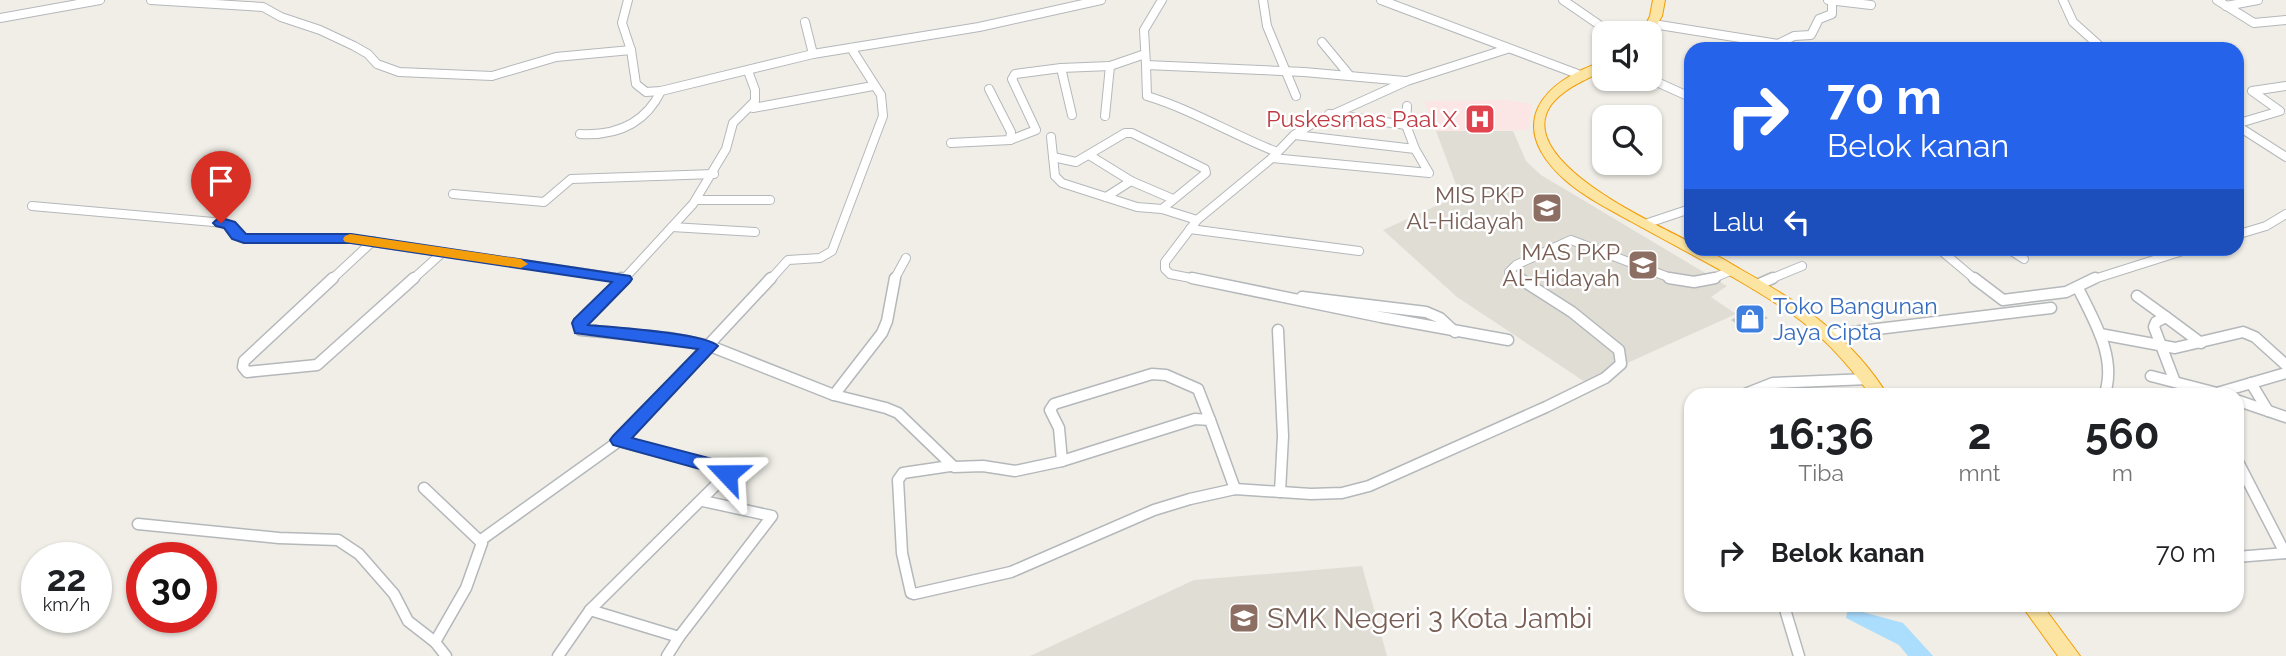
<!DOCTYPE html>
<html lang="id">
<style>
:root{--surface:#fff;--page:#f2f2f2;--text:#202124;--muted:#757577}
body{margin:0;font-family:Raleway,sans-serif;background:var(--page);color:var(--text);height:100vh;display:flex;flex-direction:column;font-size:26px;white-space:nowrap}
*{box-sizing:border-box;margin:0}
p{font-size:23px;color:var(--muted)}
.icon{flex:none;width:38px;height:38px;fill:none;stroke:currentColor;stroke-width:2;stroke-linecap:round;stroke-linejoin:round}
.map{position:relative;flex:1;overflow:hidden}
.side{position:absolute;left:1684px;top:388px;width:560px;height:224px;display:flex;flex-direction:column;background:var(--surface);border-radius:21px;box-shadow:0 2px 5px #0004}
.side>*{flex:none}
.hud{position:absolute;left:1684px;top:42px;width:560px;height:214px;border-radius:21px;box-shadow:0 2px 5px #0004;background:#2563eb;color:#fff;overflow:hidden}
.tools{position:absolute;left:1592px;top:21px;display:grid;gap:14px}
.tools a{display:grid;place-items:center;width:70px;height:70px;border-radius:14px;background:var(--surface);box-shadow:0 2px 5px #0004;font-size:35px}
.speed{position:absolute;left:21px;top:542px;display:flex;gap:14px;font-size:35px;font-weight:700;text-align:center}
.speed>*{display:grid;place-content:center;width:91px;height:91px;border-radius:50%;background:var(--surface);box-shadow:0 2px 5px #0004;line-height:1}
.speed small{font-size:18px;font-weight:400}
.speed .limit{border:10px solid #d22;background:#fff;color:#111}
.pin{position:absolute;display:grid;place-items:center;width:60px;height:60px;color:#fff;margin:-72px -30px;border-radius:50% 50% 50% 0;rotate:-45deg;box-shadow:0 0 7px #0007}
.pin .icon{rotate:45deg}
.me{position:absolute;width:77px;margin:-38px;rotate:293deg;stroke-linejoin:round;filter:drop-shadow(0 0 5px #0008)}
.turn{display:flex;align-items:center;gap:24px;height:147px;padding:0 28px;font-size:32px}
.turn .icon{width:91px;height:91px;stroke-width:2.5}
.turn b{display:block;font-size:49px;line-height:60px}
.then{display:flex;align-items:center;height:66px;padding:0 28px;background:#0003;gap:14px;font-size:26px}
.eta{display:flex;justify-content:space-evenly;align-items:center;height:119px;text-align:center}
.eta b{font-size:42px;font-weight:700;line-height:49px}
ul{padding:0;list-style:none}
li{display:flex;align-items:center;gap:21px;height:91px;padding:0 28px}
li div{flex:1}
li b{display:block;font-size:26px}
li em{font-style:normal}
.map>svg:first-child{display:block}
.education{fill:#e0ddd5}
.medical{fill:#fbe6e5}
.water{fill:#abddfd}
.building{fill:#ccc9c4}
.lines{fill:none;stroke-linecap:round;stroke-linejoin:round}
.minor-far1-casing{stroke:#b4b8bb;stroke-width:10}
.minor-casing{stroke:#b4b8bb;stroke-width:13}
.trunk-casing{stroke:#f29d05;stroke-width:2}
.minor-far1{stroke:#fff;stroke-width:8}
.minor{stroke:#fff;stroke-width:10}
.trunk{fill:#fce4a2;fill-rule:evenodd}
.route{fill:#2563eb;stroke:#184099;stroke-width:2}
.slow{fill:#f59e0b}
.labels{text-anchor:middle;stroke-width:5;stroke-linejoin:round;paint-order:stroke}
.health-label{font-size:23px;fill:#be3a42;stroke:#fff;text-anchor:end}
.education-label{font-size:23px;fill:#785e54;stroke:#fff;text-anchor:end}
.shop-label{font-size:23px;fill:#366cbe;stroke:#fff;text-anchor:start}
.near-education-label{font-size:28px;fill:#785e54;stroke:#fff;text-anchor:start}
</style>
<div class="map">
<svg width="2286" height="656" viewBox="0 0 2286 656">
<rect width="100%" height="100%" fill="#f0eee7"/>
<g class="education">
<path d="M 1436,131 L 1513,131 L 1526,161 L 1541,175 L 1727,286 L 1711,297 L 1736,314 L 1585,382 L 1457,297 L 1383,230 L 1460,195 Z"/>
<path d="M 1362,566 L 1387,656 L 1030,656 L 1194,580 Z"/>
</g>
<path class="medical" d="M 1507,100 L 1532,104 L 1528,130 L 1436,131 L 1424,101 Z"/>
<path class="water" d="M 1848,608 L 1903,623 L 1933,656 L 1908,656 L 1899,645 L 1846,618 Z"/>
<path class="building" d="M 1753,308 L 1768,318 L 1746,330 L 1731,320 Z"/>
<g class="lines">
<g class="minor-far1-casing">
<g id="minor-far1">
<path d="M 151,0 L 263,7 L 281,17 L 320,30 L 354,46 L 368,54 L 377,64 L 399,72 L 492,76 L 556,57 L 631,50"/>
<path d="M 628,0 L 622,23 L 631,50 L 636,84 L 646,92 L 661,91 L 813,54 L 979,27 L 1101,0"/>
<path d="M 1162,0 L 1144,30 L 1146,65 L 1304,72 L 1405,81"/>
<path d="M 1263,0 L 1267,26 L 1296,96"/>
<path d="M 1381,0 L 1583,76"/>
<path d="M 1563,0 L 1611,33"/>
<path d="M 1828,0 L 1871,5"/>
<path d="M 2063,0 L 2073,22 L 2103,49"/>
<path d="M 2217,0 L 2254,23 L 2286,20"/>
<path d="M 2226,6 L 2258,0"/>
<path d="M 0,18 L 100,0"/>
<path d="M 805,22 L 813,54"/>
<path d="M 1653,24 L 1778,44 L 1794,36 L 1811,35 L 1819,19 L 1832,14 L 1832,0"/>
<path d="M 1322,42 L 1350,76"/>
<path d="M 1146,65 L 1147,96 C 1193,110 1233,135 1277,152"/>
<path d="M 1061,68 L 1072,115"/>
<path d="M 1650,79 L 1690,97"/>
<path d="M 989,89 L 1011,132 L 1010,140"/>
<path d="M 753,108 L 873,86"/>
<path d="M 1329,114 L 1406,125"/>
<path d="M 1105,116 L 1110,66 L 1145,54"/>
<path d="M 2236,124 L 2280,111 L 2252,91 L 2286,86"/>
<path d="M 2236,125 L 2286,157"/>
<path d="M 580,134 C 616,136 645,124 661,91"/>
<path d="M 1295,135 L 1415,149 L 1406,125 L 1407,106"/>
<path d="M 1051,137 L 1055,176 L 1062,183 L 1137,207 L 1162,209 L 1197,220"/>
<path d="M 951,143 L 1010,140 L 1036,130 L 1012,79 L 1015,74 L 1061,68 L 1110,66"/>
<path d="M 1089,155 L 1131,181 L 1173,199"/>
<path d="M 1053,157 L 1076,162 L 1125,133 L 1132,133 L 1205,169 L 1206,173 L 1162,209"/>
<path d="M 1272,158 L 1429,173 L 1415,149"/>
<path d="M 453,194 L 544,202 L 571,179 L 714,174"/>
<path d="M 1106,197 L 1131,181"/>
<path d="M 696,200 L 770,200"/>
<path d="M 32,206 L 225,223 L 237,236 L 244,239 L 351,239 L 625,279"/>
<path d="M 1645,224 L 1690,209"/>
<path d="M 672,227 L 755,232"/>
<path d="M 1190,229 L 1359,251"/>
<path d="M 2236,235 L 2266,226 L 2286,214"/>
<path d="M 1938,248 L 1976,280"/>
<path d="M 2007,248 L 2024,259"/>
<path d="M 331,280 L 373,241"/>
<path d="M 412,280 L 443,252"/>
<path d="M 623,280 L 693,204 L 726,149 L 733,123 L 755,101 L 755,90 L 748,71"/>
<path d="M 770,280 L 788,260 L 820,258 L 832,251 L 883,116 L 881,95 L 851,48"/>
<path d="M 894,280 L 906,258"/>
<path d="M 1201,280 L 1170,274 L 1165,269 L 1165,262 L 1197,220 L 1272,158 L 1294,135 L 1312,124 L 1407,81 L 1507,49"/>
<path d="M 1522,280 L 1509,272 L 1516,265 L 1571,240 L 1676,280"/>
<path d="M 1709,280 L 1730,271"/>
<path d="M 1768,280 L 1802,266"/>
<path d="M 2091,280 L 2192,248"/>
</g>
</g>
<g class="minor-casing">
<g id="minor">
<path d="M 333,278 L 244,361 L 243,367 L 247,372 L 317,365 L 414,278"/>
<path d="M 621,278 L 625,279"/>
<path d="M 625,278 L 580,323 L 581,330 L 669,338 L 710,346 L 834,395 L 886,408 L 898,413 L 954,467 L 983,466 L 1015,471 L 1062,461 L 1195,419 L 1210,420 L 1235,489"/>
<path d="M 1192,278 L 1381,317 L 1508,340"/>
<path d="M 1669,278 L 1694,282 L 1715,278"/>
<path d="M 1974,278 L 2003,300 L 2066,292 L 2095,278"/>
<path d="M 1757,285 L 1773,278"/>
<path d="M 2078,288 C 2094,321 2118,359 2104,396"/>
<path d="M 2137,296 L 2166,317"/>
<path d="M 1302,297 L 1426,312 L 1440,318 L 1455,332"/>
<path d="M 1278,330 L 1283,436 L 1280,492"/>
<path d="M 2100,334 L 2175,348 L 2243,332 L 2255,337 L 2286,365"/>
<path d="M 1828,335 L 2051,308"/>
<path d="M 2151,376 L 2217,393 L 2286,373"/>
<path d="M 2175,382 L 2154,327 L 2156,322 L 2166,317 L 2201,343"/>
<path d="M 2251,383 L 2268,411"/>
<path d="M 834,395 L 882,333 L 887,321 L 895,278"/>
<path d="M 1740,396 L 1773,383 L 1868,379"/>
<path d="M 2236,400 L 2286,417"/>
<path d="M 2236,458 L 2285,553"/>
<path d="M 1062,461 L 1059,428 L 1050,410 L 1054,404 L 1152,374 L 1166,375 L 1198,389 L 1210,420"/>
<path d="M 950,466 L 903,473 L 898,480 L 902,553 L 911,593 L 914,594 L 1011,572 L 1154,510 L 1190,499 L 1235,489 L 1311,494 L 1342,493 L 1369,486 L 1546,407 L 1605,378 L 1621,364 L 1619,350 L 1572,312 L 1519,278"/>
<path d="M 424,488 L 482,543 L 466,588 L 435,642 L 446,656"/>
<path d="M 138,524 L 279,538 L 338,540 L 359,554 L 394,594 L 408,621 L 435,642"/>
<path d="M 481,540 L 619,441 L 771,278"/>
<path d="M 2236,557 L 2286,553"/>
<path d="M 1784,606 L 1799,656"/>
<path d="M 590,610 L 679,637 L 667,656"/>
<path d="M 679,637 L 772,516 L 703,501"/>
<path d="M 558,656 L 590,610 L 727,474 L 725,469 L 619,441"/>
</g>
</g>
<g class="trunk-casing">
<g id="trunk">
<path d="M 1653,0 L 1665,0 L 1662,16 L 1650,36 L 1650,33 L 1642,33 L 1650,16 Z"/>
<path d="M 1605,61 L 1605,70 C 1587,79 1564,88 1551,105 C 1512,160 1656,224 1690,242 L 1690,248 C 1709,248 1724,260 1740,269 C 1798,301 1853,338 1888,396 L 1871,396 C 1848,363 1821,334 1789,312 C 1739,278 1684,251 1632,222 C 1609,209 1584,197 1564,179 C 1505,125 1541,81 1605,61 Z"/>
<path d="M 2022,606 L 2043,606 L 2080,656 L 2058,656 Z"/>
</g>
</g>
<use href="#minor-far1" class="minor-far1"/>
<use href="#minor" class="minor"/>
<use href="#trunk" class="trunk"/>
</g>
<path class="route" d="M 221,218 L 235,222 L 246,234 L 351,234 L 630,276 L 632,279 L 630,282 L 588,325 C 610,327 707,333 718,346 L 632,438 L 732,464 L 736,474 L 733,479 L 721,479 L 718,474 L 613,445 L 610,440 L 613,436 L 698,349 L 575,333 L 572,323 L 574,319 L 612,282 L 351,243 L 244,243 L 232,239 L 224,228 L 216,226 L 213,223 L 216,220 Z"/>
<path class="slow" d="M 350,234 L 521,259 L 528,264 L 521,268 L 345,242 L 343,239 L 345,236 Z"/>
<defs>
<g id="hospital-square" transform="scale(1.575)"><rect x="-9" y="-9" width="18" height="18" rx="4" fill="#e0444e" stroke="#fff"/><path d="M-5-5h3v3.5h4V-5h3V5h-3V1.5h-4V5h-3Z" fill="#fff"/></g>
<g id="school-square" transform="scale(1.575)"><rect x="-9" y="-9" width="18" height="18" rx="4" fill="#8d6e63" stroke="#fff"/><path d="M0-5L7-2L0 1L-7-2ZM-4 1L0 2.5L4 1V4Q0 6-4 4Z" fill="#fff"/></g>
<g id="shop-square" transform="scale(1.575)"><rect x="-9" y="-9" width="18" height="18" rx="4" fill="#3f7fe0" stroke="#fff"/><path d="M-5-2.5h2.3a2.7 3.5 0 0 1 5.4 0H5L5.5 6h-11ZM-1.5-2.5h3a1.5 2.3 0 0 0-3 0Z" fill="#fff"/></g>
</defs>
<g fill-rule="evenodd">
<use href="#hospital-square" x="1480" y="119"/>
<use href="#school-square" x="1547" y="208"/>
<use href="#school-square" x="1643" y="265"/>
<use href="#shop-square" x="1750" y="319"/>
<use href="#school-square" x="1244" y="618"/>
</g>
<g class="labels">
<g class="health-label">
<text x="1457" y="127">Puskesmas Paal X</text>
</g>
<g class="education-label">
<text x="1524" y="203">MIS PKP<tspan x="1524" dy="26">Al-Hidayah</tspan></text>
<text x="1620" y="260">MAS PKP<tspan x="1620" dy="26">Al-Hidayah</tspan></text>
</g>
<g class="shop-label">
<text x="1773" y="314">Toko Bangunan<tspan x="1773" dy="26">Jaya Cipta</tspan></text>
</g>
<g class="near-education-label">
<text x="1267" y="628">SMK Negeri 3 Kota Jambi</text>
</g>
</g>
</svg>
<div class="tools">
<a><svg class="icon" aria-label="sound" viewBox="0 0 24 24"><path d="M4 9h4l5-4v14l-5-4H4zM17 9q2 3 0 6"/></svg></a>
<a><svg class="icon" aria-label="search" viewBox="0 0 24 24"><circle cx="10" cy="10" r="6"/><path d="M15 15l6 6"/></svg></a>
</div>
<div class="speed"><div>22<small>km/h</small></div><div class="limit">30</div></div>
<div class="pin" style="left:221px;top:223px;background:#d93025"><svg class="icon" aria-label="arrive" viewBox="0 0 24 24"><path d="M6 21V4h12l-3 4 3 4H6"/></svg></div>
<svg class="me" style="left:727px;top:474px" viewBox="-20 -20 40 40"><path d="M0-17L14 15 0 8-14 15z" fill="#2563eb" stroke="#fff" stroke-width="4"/></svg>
<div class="hud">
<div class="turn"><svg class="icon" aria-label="right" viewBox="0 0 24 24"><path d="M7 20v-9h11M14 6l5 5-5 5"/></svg><div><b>70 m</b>Belok kanan</div></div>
<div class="then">Lalu<svg class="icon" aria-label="left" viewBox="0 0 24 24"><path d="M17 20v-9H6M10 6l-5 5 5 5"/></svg></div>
</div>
<section class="side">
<div class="eta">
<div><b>16:36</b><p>Tiba</p></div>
<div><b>2</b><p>mnt</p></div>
<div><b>560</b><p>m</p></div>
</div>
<ul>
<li><svg class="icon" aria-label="right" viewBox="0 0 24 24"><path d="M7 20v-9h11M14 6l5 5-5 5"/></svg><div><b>Belok kanan</b></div><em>70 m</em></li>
</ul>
</section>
</div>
